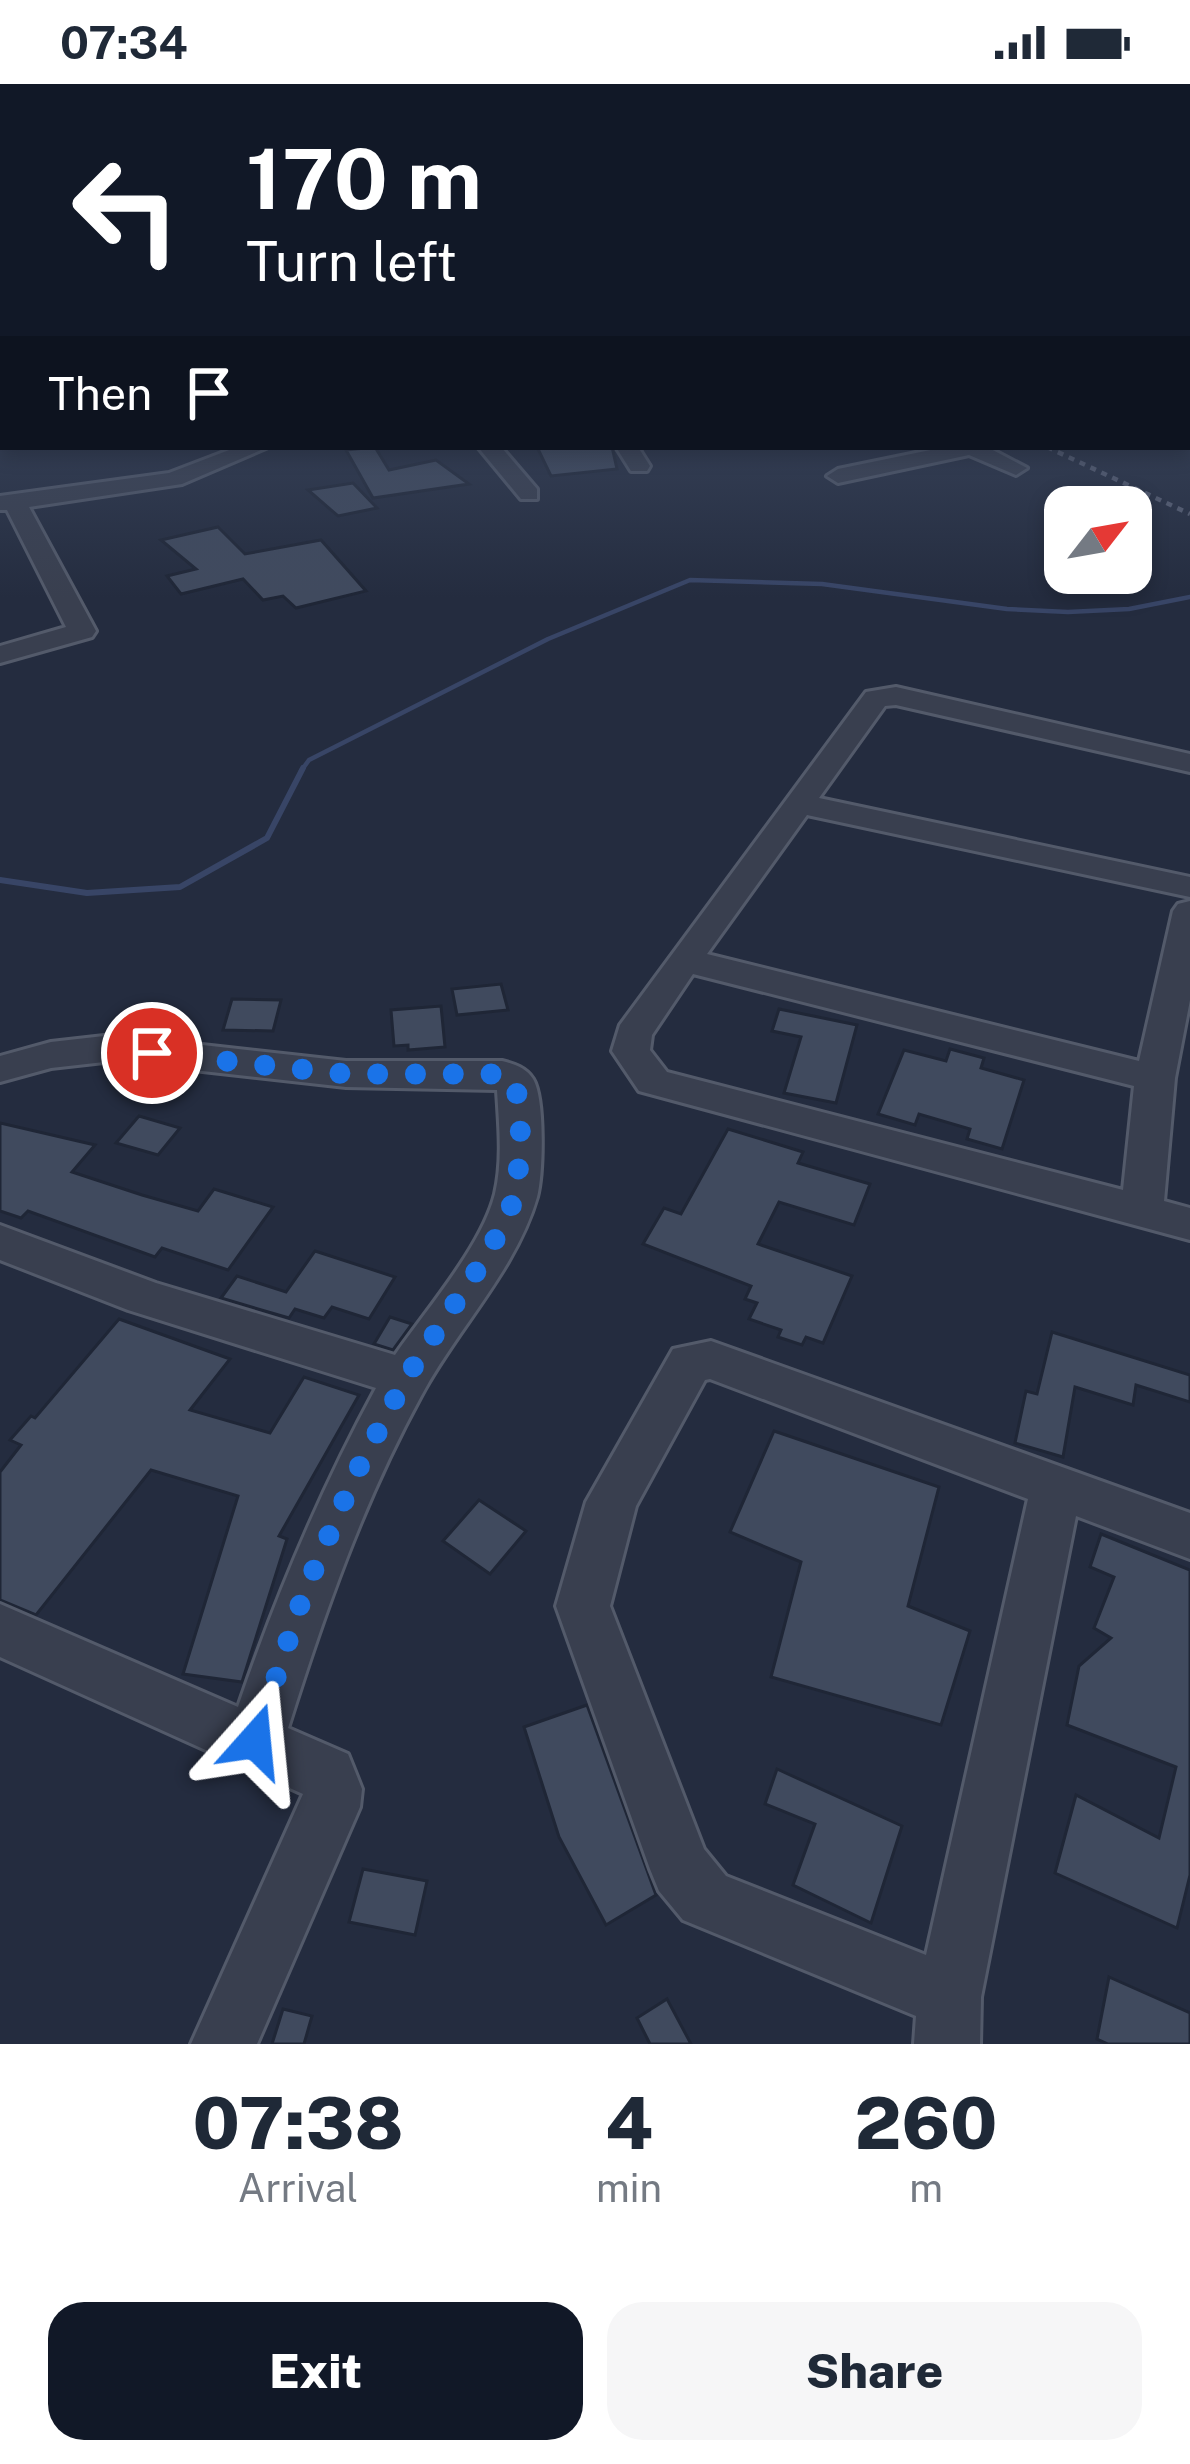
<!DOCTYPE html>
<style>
:root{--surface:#fff;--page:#f6f6f7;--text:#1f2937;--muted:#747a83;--accent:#111827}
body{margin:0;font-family:"Public Sans",sans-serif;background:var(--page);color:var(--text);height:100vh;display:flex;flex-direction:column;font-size:45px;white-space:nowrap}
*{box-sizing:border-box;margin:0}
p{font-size:39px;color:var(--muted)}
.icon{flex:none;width:66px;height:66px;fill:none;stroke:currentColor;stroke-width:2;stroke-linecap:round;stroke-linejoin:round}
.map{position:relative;height:1960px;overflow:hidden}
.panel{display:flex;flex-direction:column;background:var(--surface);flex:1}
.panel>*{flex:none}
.guide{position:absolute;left:0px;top:0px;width:1191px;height:366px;box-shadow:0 6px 18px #0003;background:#111827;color:#fff;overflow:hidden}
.needle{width:78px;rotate:59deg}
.controls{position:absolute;left:1044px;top:402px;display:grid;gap:24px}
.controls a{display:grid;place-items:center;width:108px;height:108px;border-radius:24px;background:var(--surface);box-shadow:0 6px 18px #0003;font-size:60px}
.pin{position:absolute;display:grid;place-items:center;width:102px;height:102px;color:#fff;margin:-51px;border:6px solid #fff;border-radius:50%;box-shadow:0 3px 12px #0007}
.me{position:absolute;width:132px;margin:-66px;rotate:18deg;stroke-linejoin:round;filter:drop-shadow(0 0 9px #0008)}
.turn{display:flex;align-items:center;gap:42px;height:252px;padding:0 48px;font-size:54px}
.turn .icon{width:156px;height:156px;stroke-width:2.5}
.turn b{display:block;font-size:84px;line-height:102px}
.then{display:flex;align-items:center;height:114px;padding:0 48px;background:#0003;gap:24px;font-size:45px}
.eta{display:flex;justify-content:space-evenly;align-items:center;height:204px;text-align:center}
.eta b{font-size:72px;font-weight:800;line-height:84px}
.cta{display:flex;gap:24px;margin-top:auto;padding:24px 48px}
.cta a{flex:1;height:138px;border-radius:36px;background:var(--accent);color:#fff;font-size:48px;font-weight:800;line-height:138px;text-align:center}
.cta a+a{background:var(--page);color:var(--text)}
.status{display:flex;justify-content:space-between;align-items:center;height:84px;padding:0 60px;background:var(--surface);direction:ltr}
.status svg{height:33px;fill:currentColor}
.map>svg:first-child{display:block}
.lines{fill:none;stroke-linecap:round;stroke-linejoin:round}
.stream-far1{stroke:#384566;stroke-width:4.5}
.stream{stroke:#384566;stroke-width:6}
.building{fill:#404a5e;stroke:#1f2636;stroke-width:3}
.minor-casing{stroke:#535a6a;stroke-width:6}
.major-casing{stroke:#424858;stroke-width:6}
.minor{fill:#393f4f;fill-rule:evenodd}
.major{fill:#575e6f;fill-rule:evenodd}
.rail{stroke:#5b6276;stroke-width:4.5;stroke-dasharray:6 6;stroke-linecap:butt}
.route{stroke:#1a73e8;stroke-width:21;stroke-dasharray:0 37.8}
</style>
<div class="status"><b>07:34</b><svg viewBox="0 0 49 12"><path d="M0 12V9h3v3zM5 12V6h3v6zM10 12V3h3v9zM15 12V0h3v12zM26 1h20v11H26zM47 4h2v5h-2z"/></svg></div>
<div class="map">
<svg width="1190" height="1960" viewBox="0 0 1190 1960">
<rect width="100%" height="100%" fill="#242c3f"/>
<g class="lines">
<path class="stream-far1" d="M 301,687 L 309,676 L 548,555 L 690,496 L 822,500 L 1007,525 L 1068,528 L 1129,525 L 1190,513"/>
<path class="stream" d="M 0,796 L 87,809 L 180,803 L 267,754 L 303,684"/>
</g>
<g class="building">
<path d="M 375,363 L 389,386 L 436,376 L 469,400 L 373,414 L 346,366 Z"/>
<path d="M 537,363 L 612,363 L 617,385 L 551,392 Z"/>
<path d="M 353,399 L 377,424 L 338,432 L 308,406 Z"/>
<path d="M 218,443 L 245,470 L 321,456 L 366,507 L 296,524 L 283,512 L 263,516 L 243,495 L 181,510 L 167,492 L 196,485 L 161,456 Z"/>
<path d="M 501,900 L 508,926 L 457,931 L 452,905 Z"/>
<path d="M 232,915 L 281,916 L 273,947 L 223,946 Z"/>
<path d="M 441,922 L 445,963 L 408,966 L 408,961 L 394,962 L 391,926 Z"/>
<path d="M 779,925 L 857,941 L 836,1019 L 784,1009 L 801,953 L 772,947 Z"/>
<path d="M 950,965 L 984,974 L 981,984 L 1024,996 L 1002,1065 L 967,1055 L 970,1045 L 919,1030 L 915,1041 L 878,1030 L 904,966 L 946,977 Z"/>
<path d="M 139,1032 L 180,1044 L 158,1071 L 116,1059 Z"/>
<path d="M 0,1039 L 95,1061 L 72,1088 L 142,1111 L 198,1127 L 214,1105 L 273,1123 L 228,1186 L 162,1164 L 155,1173 L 28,1127 L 21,1134 L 0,1127 Z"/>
<path d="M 728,1045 L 803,1068 L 798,1079 L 870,1100 L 854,1141 L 779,1118 L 758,1160 L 852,1192 L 823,1259 L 806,1253 L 802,1261 L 778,1253 L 781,1246 L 749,1235 L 757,1219 L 745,1215 L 751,1202 L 643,1160 L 664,1124 L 681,1130 Z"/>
<path d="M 315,1167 L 395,1193 L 369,1235 L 332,1223 L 324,1234 L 295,1225 L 289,1234 L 221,1214 L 237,1192 L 286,1208 Z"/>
<path d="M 390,1233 L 412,1240 L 393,1266 L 374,1260 Z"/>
<path d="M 119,1235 L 230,1275 L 190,1326 L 270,1349 L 304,1293 L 359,1311 L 279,1452 L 287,1455 L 242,1598 L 183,1590 L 238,1412 L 151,1386 L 36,1531 L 0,1516 L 0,1388 L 21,1361 L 10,1356 L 31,1332 L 35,1334 Z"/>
<path d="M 1052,1248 L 1190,1291 L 1190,1318 L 1136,1301 L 1133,1321 L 1075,1303 L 1063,1373 L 1015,1359 L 1026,1307 L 1037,1310 Z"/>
<path d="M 774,1347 L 939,1403 L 908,1522 L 970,1547 L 941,1641 L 771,1593 L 801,1478 L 730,1448 Z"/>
<path d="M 479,1416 L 526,1447 L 490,1490 L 443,1457 Z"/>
<path d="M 1101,1450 L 1190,1486 L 1190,1791 L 1177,1844 L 1055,1789 L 1076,1711 L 1159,1754 L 1176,1683 L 1067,1641 L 1079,1582 L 1111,1554 L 1094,1544 L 1114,1493 L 1090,1483 Z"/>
<path d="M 587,1621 L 656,1811 L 606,1841 L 559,1753 L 524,1643 Z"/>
<path d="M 777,1685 L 902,1742 L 871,1839 L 793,1801 L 815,1740 L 765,1720 Z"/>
<path d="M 363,1785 L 427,1797 L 415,1851 L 349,1838 Z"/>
<path d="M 1109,1893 L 1190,1929 L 1190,1960 L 1108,1960 L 1097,1955 Z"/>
<path d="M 667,1915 L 691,1960 L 650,1960 L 637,1934 Z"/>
<path d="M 283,1925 L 312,1932 L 304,1960 L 272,1960 Z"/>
</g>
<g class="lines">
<g class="minor-casing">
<g id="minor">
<rect x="0" y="325" width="3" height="12"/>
<path d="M 237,363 L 268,363 L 182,400 L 29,423 L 96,547 L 92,553 L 0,579 L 0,562 L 66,543 L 7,426 L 0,426 L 0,412 L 169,389 Z"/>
<path d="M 478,363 L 501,363 L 537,405 L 537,415 L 521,415 Z"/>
<path d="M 616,363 L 638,363 L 650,382 L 647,387 L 631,387 Z"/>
<path d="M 945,363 L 987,363 L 1027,384 L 1016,391 L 969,371 L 838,399 L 827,392 L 838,385 Z"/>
<path d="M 896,603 L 1190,670 L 1190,688 L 896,621 L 885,622 L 819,714 L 1190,793 L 1190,813 L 807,731 L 707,870 L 1139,977 L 1173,827 L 1178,820 L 1190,817 L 1190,916 L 1175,994 L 1164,1117 L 1190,1124 L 1190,1156 L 639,1007 L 612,967 L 620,941 L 866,608 ZM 693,890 L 1134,1002 L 1123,1106 L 667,988 L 650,966 L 652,951 Z"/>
<path d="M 113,951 L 346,977 L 502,977 C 514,980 526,984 533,995 C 545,1015 543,1090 537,1113 C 516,1186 456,1246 421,1312 C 363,1418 324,1530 288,1644 L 348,1670 L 362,1705 L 360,1723 L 257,1960 L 191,1960 L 303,1710 L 0,1573 L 0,1520 L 238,1623 C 276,1512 320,1407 376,1304 L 128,1226 L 0,1176 L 0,1141 L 156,1199 L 395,1271 C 426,1226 482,1162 495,1110 C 503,1076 499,1040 497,1006 L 346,1003 L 113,977 L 51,984 L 0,998 L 0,972 L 51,958 Z"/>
<path d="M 711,1257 L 1190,1429 L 1190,1475 L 1076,1432 L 981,1913 L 980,1960 L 914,1960 L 916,1932 L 683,1836 L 659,1807 L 650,1785 L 556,1522 L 586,1418 L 673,1265 ZM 710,1295 L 1028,1415 L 926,1871 L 726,1792 L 704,1765 L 610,1522 L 636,1422 L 705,1296 Z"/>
</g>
</g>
<g class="major-casing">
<path id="major" d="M 3,305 L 3,322 L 0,323 L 0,306 Z"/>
</g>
<use href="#minor" class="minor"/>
<use href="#major" class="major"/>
<path class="rail" d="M 1047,363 L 1190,430"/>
</g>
<linearGradient id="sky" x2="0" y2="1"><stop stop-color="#141823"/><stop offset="0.46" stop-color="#3f4b63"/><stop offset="1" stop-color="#3f4b63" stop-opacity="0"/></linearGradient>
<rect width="1190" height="514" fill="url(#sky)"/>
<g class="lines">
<path class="route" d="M 152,969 L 346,990 L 502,990 L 516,1000 L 521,1055 L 516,1112 L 489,1168 L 406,1294 L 356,1389 L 304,1509 L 255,1657"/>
</g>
</svg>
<div class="controls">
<a><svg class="needle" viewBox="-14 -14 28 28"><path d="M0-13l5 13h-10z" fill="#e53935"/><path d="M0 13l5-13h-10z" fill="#747a83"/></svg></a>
</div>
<div class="pin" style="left:152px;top:969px;background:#d93025"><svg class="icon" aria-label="arrive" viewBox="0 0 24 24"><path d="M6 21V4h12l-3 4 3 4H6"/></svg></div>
<svg class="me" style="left:255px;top:1657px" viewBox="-20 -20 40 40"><path d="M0-17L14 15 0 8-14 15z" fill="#1a73e8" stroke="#fff" stroke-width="4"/></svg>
<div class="guide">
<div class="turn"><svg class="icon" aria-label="left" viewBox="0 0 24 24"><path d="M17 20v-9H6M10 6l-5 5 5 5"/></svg><div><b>170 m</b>Turn left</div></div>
<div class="then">Then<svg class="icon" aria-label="arrive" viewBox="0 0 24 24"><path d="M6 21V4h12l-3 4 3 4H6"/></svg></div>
</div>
</div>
<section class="panel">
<div class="eta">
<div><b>07:38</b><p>Arrival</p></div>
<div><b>4</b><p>min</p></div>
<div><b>260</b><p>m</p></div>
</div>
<div class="cta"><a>Exit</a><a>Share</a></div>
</section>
